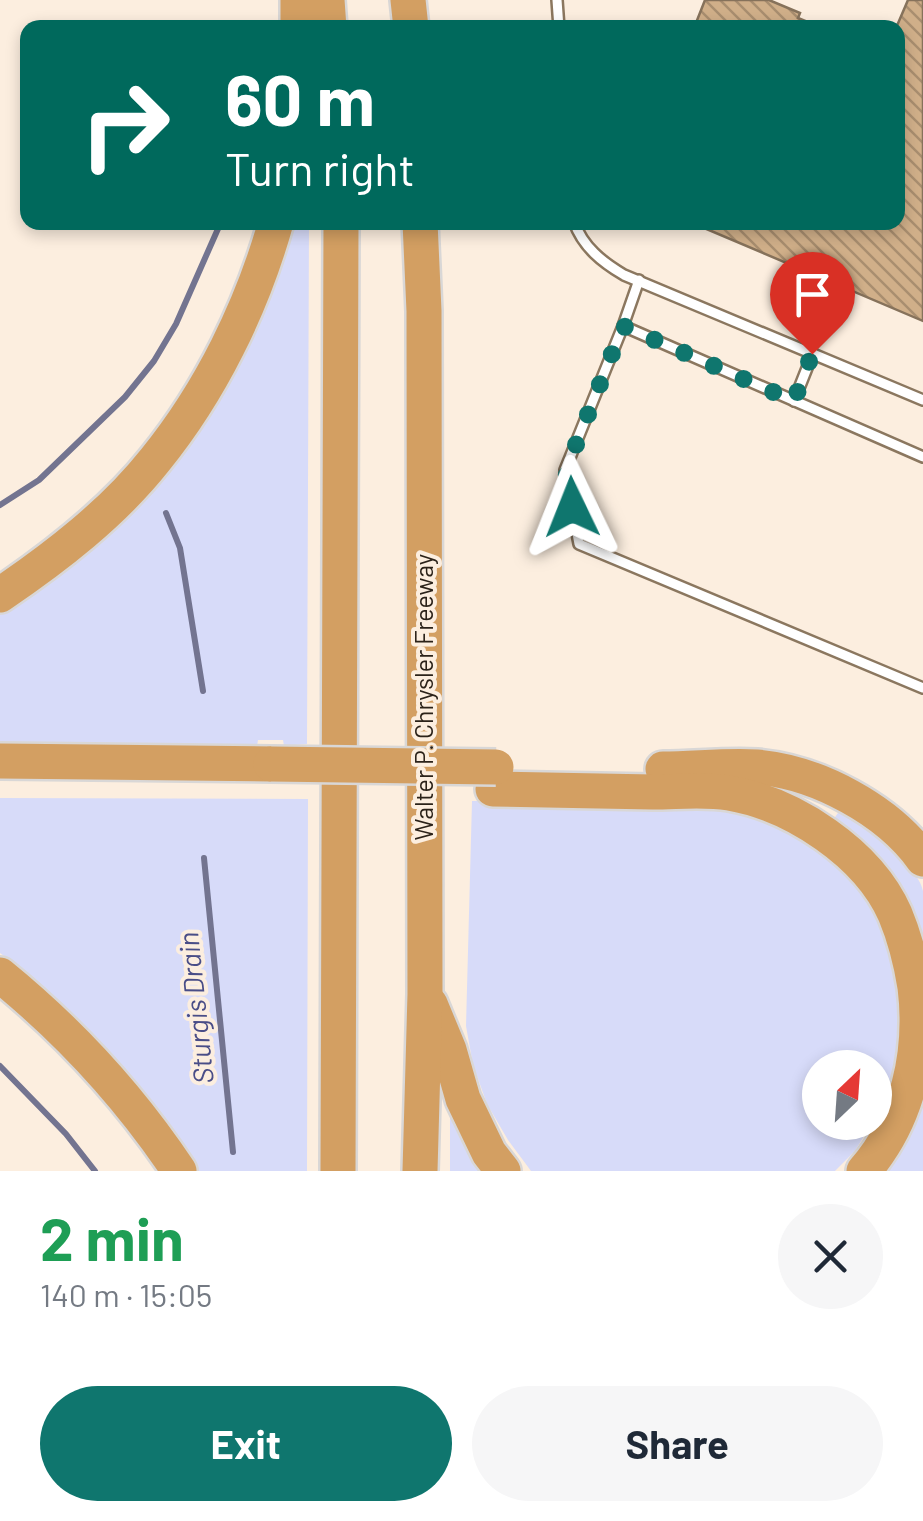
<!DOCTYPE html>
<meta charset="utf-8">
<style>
:root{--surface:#fff;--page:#f6f6f7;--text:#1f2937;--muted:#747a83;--accent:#0f766e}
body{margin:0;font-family:Barlow,sans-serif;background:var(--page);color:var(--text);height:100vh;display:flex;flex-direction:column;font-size:38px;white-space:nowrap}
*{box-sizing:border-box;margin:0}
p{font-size:32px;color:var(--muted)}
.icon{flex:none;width:55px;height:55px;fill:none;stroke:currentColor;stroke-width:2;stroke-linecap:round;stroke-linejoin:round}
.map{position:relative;height:1171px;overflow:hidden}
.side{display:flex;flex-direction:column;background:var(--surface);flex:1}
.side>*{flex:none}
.guide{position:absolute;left:20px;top:20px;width:885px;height:210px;border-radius:20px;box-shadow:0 5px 15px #0003;background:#00695c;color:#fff;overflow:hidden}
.needle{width:65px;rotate:25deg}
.buttons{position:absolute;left:802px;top:1050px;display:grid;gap:20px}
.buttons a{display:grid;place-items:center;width:90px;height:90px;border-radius:50%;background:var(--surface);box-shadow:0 5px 15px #0003;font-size:50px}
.pin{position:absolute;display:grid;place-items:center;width:85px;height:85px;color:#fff;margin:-102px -42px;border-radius:50% 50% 50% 0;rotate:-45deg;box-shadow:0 0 10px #0007}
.pin .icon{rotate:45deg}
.me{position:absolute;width:110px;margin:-55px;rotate:358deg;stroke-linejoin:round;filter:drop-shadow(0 0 8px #0008)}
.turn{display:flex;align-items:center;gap:35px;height:210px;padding:0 40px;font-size:45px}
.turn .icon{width:130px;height:130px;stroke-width:2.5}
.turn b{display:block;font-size:70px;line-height:85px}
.round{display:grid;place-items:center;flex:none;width:105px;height:105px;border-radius:52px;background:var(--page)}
.headline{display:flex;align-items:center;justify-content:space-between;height:170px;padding:0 40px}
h1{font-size:60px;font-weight:700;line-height:75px;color:#1e9e55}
.action{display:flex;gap:20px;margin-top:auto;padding:20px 40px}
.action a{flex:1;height:115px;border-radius:60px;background:var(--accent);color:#fff;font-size:40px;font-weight:700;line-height:115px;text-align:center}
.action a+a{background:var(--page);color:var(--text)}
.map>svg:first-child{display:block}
.grass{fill:#d7dbf9}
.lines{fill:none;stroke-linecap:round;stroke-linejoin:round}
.stream{stroke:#737490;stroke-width:6}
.building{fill:url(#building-back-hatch);stroke:#86725b;stroke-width:2.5}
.lane-casing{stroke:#8b775f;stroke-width:14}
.highway-casing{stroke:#d9d7d6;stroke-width:40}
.lane{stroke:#fff;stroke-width:9}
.highway{stroke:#d39f62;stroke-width:35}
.highway-bridge-casing{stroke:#d9d7d6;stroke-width:40;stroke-linecap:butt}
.highway-bridge{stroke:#d39f62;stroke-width:35}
.route{stroke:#0f766e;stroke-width:18;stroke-dasharray:0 32.4}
.labels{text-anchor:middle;stroke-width:8;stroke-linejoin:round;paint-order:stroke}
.street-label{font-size:25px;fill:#2b2219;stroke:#fceedf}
.water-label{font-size:28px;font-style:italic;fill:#494d87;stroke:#fceedf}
</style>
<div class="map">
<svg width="923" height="1171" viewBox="0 0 923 1171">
<defs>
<pattern id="building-back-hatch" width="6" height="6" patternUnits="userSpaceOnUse" patternTransform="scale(2.5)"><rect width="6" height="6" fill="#d0af89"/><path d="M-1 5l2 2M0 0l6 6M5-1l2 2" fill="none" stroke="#a98e6f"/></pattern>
</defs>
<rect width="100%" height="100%" fill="#fceedf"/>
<g class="grass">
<path d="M 285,223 L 309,223 L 307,744 L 284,746 L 283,740 L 258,740 L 257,746 L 0,743 L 0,609 L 122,510 Z"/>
<path d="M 0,798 L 308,799 L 307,1171 L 196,1171 C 158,1104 104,1045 47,994 C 32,980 17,965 0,953 Z"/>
<path d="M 472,801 L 718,803 L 762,814 L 824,849 L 863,893 L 891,948 L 902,1004 L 898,1059 L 885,1102 L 875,1118 L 875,1068 L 820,1068 L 820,1122 L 872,1123 L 855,1151 L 835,1171 L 531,1171 L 508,1140 L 487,1104 L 473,1065 L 466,1026 Z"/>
<path d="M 840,810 C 861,825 920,867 923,891 C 923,909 923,929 923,947 L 831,823 Z"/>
<path d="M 923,1096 L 923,1171 L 883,1171 L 917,1120 Z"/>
<path d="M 450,1107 L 487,1171 L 450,1171 Z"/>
</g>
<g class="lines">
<g class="stream">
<path d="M 0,505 L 39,480 L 125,397 L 154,361 L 176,324 L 221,222"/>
<path d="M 166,513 L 180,548 L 203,691"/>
<path d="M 204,858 L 233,1152"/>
<path d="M 0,1066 L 66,1134 L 95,1171"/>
</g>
</g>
<g class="building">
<path d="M 705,0 L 769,0 L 800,13 L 798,18 L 822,28 L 694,28 Z"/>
<path d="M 908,0 L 923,0 L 923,321 L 690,222 L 898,222 L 896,28 Z"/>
</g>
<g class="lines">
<g class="lane-casing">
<g id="lane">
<path d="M 557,0 L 559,28"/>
<path d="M 574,222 C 583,247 602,262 624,275 L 923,400"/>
<path d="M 639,280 L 623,326 L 565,470 L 579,544 L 923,688"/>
<path d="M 623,326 L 923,457"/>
<path d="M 794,401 L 813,353"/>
</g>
</g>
<g class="highway-casing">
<g id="highway">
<path d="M 327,0 L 329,28"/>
<path d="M 408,0 L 411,28"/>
<path d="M 298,28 L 298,0"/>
<path d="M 0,595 C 56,557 113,513 155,460 C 211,391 252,307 276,222"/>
<path d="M 0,761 L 271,764"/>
<path d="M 663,769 C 694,769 726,765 757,767 C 817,772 888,810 923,859"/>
<path d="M 493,789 C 546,790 600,791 653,792 C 677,792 705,789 729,793 C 793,804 868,853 895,914 C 905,938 911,962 915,987 C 923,1053 908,1120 864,1171"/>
<path d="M 0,975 C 70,1032 129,1096 179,1171"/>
<path d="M 430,1004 L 449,1050 L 463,1099 L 489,1153 L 503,1171"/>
<path d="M 338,1171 L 341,222"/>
<path d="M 420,1171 L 425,994 L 424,311 L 420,222"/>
</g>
</g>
<use href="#lane" class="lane"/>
<use href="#highway" class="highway"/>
<g class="highway-bridge-casing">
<path id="highway-bridge" d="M 271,764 L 496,767"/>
</g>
<use href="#highway-bridge" class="highway-bridge"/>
</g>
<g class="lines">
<path class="route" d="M 572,507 L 566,470 L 623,326 L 794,401 L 812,354"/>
</g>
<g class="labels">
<g class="street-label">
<text transform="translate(424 697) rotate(-90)" y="9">Walter P. Chrysler Freeway</text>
</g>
<g class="water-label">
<text transform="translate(196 1008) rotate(-96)" y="10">Sturgis Drain</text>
</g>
</g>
</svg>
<div class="buttons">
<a><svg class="needle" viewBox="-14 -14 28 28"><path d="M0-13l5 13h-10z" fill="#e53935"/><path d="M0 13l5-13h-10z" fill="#747a83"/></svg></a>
</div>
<div class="pin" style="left:812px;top:354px;background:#d93025"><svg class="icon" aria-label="arrive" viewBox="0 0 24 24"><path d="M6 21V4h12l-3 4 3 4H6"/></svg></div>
<svg class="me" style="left:572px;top:507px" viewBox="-20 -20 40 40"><path d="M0-17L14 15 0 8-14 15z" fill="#0f766e" stroke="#fff" stroke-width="4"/></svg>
<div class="guide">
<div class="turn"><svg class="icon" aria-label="right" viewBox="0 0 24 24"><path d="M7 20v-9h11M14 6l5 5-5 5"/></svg><div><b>60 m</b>Turn right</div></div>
</div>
</div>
<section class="side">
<div class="headline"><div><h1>2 min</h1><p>140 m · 15:05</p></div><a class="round"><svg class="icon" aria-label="close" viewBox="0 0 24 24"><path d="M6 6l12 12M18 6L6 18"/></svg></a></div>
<div class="action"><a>Exit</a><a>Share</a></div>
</section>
